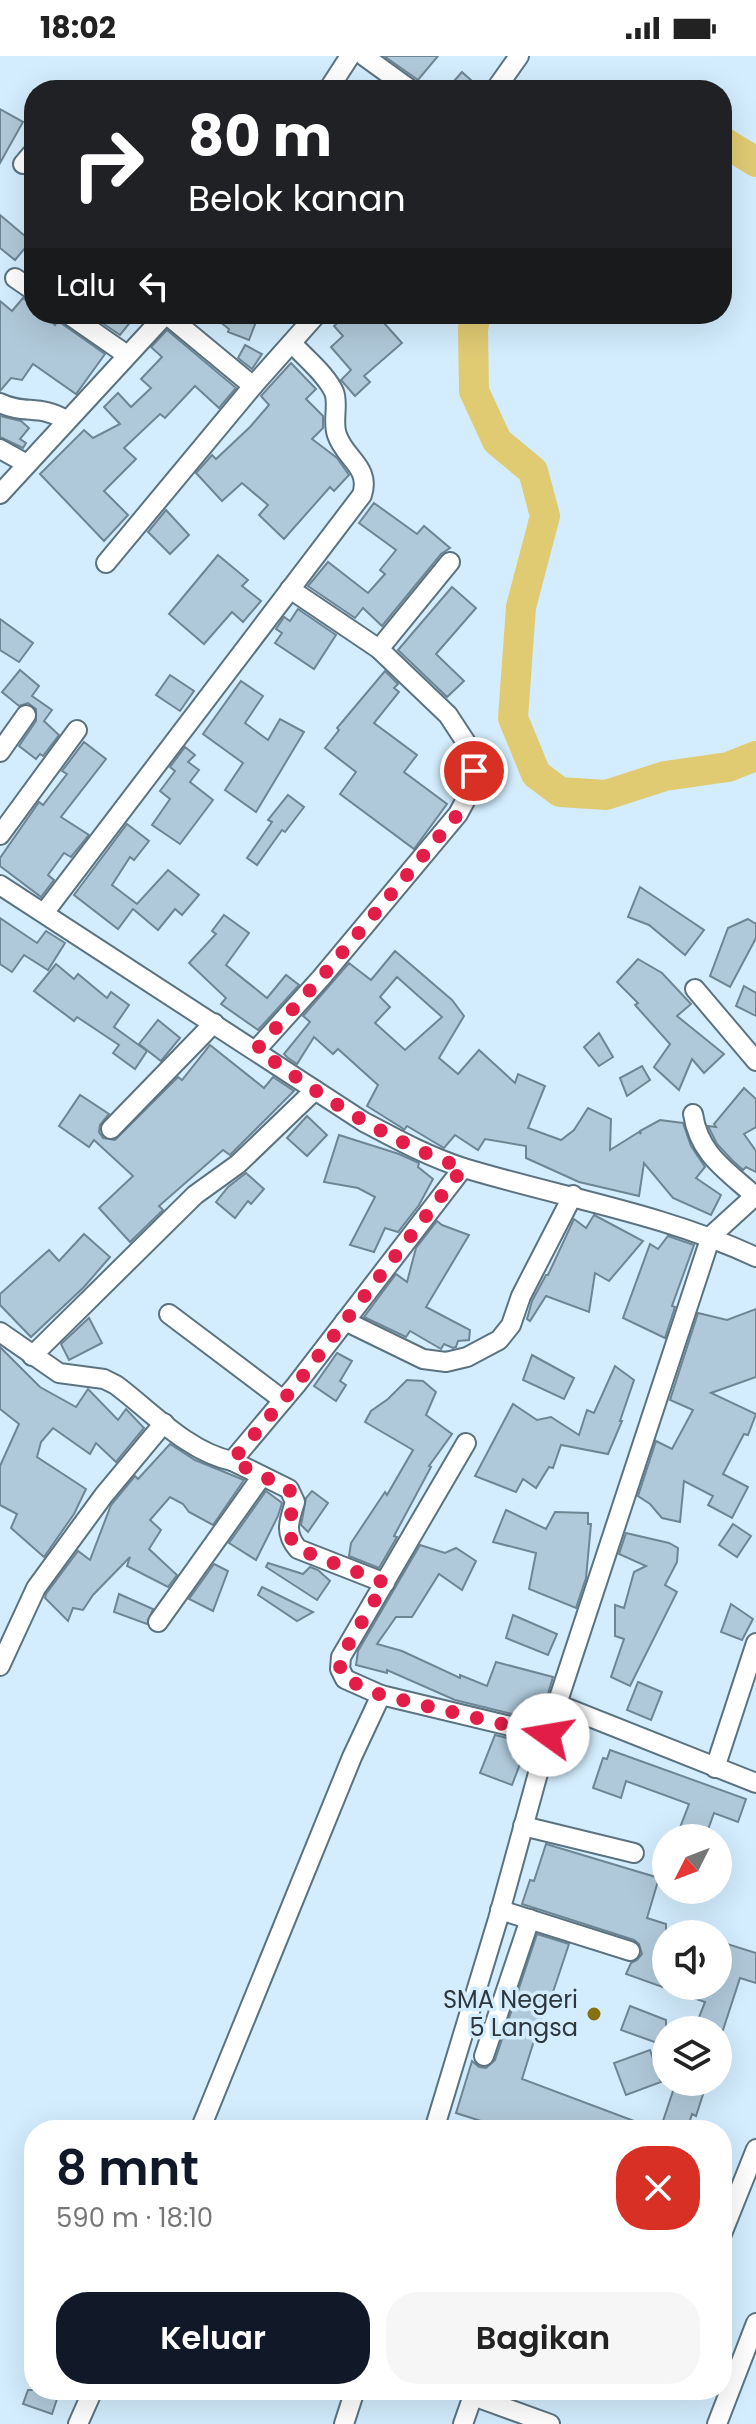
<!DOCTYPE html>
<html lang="id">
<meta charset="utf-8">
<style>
:root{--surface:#fff;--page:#f6f6f6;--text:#222;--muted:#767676;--accent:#111827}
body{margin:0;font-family:Poppins,sans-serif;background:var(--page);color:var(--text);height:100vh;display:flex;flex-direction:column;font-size:30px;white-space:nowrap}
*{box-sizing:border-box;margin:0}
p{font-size:26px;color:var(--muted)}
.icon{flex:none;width:44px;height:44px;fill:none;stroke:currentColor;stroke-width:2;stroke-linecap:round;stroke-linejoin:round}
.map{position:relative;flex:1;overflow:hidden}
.drawer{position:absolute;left:24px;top:2064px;width:708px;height:280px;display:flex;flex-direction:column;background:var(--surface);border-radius:32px;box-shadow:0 8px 32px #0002}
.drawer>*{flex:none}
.banner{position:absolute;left:24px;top:24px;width:708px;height:244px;border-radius:32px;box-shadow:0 8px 32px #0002;background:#202124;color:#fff;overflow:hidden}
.needle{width:52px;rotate:228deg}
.tools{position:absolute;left:652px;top:1768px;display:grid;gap:16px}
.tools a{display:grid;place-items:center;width:80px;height:80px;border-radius:50%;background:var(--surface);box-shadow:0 8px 32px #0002;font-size:40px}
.pin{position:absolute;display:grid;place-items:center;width:68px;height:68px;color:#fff;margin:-34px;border:4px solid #fff;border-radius:50%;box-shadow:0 2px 8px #0007}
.me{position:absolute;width:88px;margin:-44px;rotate:283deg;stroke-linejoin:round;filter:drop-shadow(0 0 6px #0008)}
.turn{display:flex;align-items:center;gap:28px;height:168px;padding:0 32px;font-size:36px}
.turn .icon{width:104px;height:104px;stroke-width:2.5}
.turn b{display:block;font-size:56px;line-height:68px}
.then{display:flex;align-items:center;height:76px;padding:0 32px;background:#0003;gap:16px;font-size:30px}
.round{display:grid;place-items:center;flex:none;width:84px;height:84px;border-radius:32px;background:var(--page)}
.head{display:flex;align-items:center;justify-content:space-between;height:136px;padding:0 32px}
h1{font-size:48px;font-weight:600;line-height:60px;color:var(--accent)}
.primary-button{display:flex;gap:16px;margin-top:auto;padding:16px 32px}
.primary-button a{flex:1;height:92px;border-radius:32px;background:var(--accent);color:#fff;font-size:32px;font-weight:600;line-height:92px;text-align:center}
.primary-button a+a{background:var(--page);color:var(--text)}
.status{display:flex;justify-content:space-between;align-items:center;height:56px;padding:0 40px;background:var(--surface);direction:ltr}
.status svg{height:22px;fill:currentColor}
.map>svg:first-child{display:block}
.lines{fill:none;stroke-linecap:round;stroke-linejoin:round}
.river{stroke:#e0cb73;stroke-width:30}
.building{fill:#b0c9da;stroke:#6e8594;stroke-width:2;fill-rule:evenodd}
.minor-casing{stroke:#5b7381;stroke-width:22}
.minor{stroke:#fff;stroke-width:18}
.route{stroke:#e11d48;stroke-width:14;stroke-dasharray:0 25.2}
.poi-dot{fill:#847111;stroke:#d3edfe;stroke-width:3}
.labels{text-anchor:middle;stroke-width:7;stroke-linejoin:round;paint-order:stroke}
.poi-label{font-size:24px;fill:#2d373d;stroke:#d3edfe;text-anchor:end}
</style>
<div class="status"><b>18:02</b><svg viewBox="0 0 49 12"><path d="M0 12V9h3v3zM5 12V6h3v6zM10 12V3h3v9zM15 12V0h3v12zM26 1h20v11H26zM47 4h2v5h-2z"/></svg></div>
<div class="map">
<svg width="756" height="2368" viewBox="0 0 756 2368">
<rect width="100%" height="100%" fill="#d3edfe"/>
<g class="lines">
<g class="river">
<path d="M 722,85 L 756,106"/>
<path d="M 476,258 L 473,273 L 474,335 L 497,385 L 533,415 L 545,460 L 521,551 L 513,662 L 536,718 L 560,736 L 606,739 L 665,720 L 728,711 L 756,700"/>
</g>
</g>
<g class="building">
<path d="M 384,0 L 438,0 L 418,24 Z"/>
<path d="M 462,16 L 482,34 L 446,34 Z"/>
<path d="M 0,53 L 23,66 L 0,107 Z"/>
<path d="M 0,159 L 31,185 L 15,204 L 0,192 Z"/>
<path d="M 23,242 L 34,251 L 34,258 L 42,258 L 55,269 L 58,265 L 105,298 L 76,338 L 33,308 L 22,324 L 11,322 L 0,335 L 0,245 L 12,255 Z"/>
<path d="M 89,258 L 137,258 L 120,279 Z"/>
<path d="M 210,258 L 259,258 L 249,284 L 228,276 L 229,273 Z"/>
<path d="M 347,258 L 376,258 L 402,287 L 364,320 L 370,326 L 355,340 L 341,324 L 351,314 L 331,291 L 343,280 L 334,270 Z"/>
<path d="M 167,274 L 236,332 L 219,352 L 195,330 L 165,362 L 160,358 L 124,392 L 136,403 L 104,435 L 128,459 L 104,485 L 40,418 L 84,374 L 93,382 L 120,368 L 104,351 L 118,337 L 131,351 L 151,332 L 141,323 L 162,301 L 151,291 Z"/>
<path d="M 245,289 L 262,298 L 252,313 L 238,302 Z"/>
<path d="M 291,307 L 316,333 L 306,343 L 323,360 L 323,372 L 312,383 L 337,402 L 349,419 L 334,435 L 330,431 L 284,483 L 259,459 L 268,449 L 242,427 L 222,445 L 196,417 L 212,399 L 216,403 L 250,371 L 269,349 L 261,340 Z"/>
<path d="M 0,360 L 21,365 L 29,372 L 20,383 L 26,387 L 23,392 L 0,381 Z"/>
<path d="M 374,447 L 417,478 L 424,470 L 450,492 L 441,498 L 382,570 L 363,552 L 355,562 L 308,530 L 328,506 L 368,537 L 385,518 L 380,514 L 396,494 L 359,467 Z"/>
<path d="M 166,454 L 189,479 L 170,498 L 148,476 Z"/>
<path d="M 218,499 L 248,524 L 242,530 L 261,545 L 243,566 L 232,556 L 204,588 L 169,558 Z"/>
<path d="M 452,531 L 476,552 L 436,598 L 464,625 L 447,641 L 398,594 Z"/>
<path d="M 298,553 L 336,579 L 314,613 L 275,587 L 282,577 L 276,573 L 284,561 L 290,565 Z"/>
<path d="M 0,563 L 33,587 L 19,606 L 0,594 Z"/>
<path d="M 20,614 L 39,630 L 32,640 L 52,654 L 44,665 L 59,679 L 43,700 L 40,698 L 36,703 L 19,690 L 36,665 L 36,653 L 28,647 L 19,650 L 2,636 Z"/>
<path d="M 385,615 L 398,628 L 394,632 L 399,636 L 374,667 L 417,699 L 404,716 L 447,748 L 414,793 L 340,738 L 356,716 L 325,692 L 339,674 L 337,672 Z"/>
<path d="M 170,619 L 194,635 L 180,655 L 156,639 Z"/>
<path d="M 241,625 L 263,640 L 245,667 L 268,684 L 280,663 L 304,676 L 256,756 L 225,734 L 243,707 L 203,678 Z"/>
<path d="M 84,686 L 106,703 L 61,761 L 89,779 L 71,801 L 64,797 L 48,819 L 54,824 L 41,841 L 0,810 L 0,802 L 39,746 L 43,749 L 67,718 L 62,715 Z"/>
<path d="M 185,691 L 195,699 L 188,706 L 199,714 L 190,726 L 213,744 L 180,788 L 152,769 L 170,743 L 160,735 L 175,715 L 170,711 Z"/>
<path d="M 288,739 L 304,751 L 285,776 L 282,774 L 257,809 L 247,802 L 272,766 L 268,764 Z"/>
<path d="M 127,768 L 149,785 L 134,804 L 130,801 L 112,829 L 137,848 L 168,814 L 199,839 L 182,859 L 175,853 L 158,874 L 133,853 L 118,873 L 74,839 Z"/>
<path d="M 640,831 L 704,874 L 685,899 L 649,869 L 628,861 Z"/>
<path d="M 224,859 L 249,877 L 226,909 L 267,942 L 286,919 L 299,929 L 258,974 L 221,948 L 226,942 L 189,907 L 216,878 L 212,875 Z"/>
<path d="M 0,862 L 37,887 L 46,875 L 65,887 L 48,914 L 24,899 L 12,916 L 0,908 Z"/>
<path d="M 748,863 L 756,868 L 756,882 L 730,931 L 710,920 L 728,872 Z"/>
<path d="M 395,895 L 452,944 L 464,960 L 439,1002 L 458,1018 L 479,994 L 515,1027 L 518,1018 L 545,1030 L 528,1072 L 561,1084 L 574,1074 L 588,1052 L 611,1063 L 610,1094 L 639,1076 L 641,1078 L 640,1075 L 660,1064 L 683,1067 L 691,1090 L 705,1111 L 696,1122 L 721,1139 L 711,1159 L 673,1142 L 644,1107 L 639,1140 L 579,1126 L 526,1102 L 526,1090 L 485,1083 L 478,1094 L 455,1079 L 444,1092 L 407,1070 L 404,1074 L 402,1072 L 367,1050 L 378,1029 L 338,993 L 333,998 L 314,981 L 297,1008 L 288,1002 L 284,998 L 310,966 L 303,960 L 349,907 L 371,924 ZM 397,921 L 442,961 L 405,994 L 375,967 L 390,951 L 380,941 Z"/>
<path d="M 638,903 L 662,917 L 691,948 L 677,960 L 724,998 L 704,1017 L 692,1003 L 679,1034 L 654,1011 L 670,988 L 635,949 L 638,947 L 617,926 Z"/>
<path d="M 56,908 L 74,923 L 78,918 L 107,942 L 111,936 L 129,949 L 114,971 L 147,995 L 135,1013 L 113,997 L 119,989 L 77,961 L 74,965 L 34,935 Z"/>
<path d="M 744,930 L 756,937 L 756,960 L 736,950 Z"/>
<path d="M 158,964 L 180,982 L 161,1005 L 139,988 Z"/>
<path d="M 599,977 L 613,1001 L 599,1010 L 584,991 Z"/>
<path d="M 210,989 L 264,1032 L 273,1021 L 294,1035 L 230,1099 L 223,1094 L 159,1150 L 163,1154 L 130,1186 L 99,1152 L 133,1120 L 94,1084 L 89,1091 L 59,1070 L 80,1039 L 109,1058 L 100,1069 L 99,1076 L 103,1082 L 115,1084 L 178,1021 L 182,1024 Z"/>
<path d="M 642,1010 L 650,1024 L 627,1040 L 620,1022 Z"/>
<path d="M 744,1032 L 756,1043 L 756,1071 L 744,1078 L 756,1095 L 756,1116 L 746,1111 L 743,1114 L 732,1104 L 717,1088 L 708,1070 L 716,1071 L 714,1068 Z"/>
<path d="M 307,1060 L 327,1079 L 307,1100 L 287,1082 Z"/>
<path d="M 339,1079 L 399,1098 L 419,1107 L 418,1111 L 433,1123 L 419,1149 L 398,1176 L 385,1172 L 374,1196 L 350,1189 L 375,1141 L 358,1132 L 324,1126 Z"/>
<path d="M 246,1117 L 264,1133 L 251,1148 L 248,1145 L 235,1162 L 216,1146 L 228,1131 Z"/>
<path d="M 594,1159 L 643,1185 L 609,1225 L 595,1217 L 589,1256 L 546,1240 L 530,1265 L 527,1263 L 532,1245 L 546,1219 L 548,1219 L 574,1163 L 586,1172 Z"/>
<path d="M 437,1165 L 442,1169 L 469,1179 L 426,1251 L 470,1274 L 469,1284 L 458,1285 L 456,1291 L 453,1292 L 444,1288 L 441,1293 L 410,1275 L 406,1281 L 364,1261 L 396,1218 L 407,1226 L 416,1192 Z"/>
<path d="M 84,1178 L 110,1201 L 84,1231 L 31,1281 L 0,1249 L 0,1238 L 49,1194 L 59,1205 Z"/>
<path d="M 668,1180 L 694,1189 L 672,1250 L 675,1251 L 665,1282 L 623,1262 L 650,1188 L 658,1193 Z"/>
<path d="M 756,1253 L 756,1321 L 711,1337 L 756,1358 L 748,1379 L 744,1378 L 723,1418 L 748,1431 L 732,1462 L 708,1449 L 713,1440 L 684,1425 L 680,1466 L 662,1462 L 650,1448 L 638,1440 L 656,1385 L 672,1393 L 693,1354 L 670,1344 L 698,1257 L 727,1264 Z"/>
<path d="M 89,1262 L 102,1287 L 69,1304 L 61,1288 Z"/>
<path d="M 0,1291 L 40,1331 L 76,1351 L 88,1333 L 118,1364 L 126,1353 L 144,1372 L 116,1406 L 96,1387 L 90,1398 L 53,1372 L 41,1386 L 37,1401 L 86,1433 L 74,1458 L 44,1501 L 11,1472 L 17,1458 L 0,1449 L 0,1410 L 19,1368 L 0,1353 Z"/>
<path d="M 337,1297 L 352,1305 L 340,1325 L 346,1329 L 336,1345 L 314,1330 Z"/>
<path d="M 532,1299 L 574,1322 L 564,1343 L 523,1324 Z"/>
<path d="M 615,1310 L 634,1324 L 620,1365 L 622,1365 L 608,1398 L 561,1389 L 553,1412 L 549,1411 L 536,1432 L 523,1423 L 516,1436 L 475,1420 L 513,1348 L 537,1364 L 551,1361 L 579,1379 L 587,1354 L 594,1357 Z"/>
<path d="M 407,1324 L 423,1325 L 436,1336 L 426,1359 L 452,1378 L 429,1410 L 431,1411 L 394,1480 L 397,1481 L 379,1512 L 349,1500 L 351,1487 L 385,1436 L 387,1439 L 413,1394 L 365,1366 L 371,1355 L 388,1343 Z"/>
<path d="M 170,1388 L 195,1404 L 244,1424 L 213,1469 L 189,1456 L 183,1448 L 170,1441 L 150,1464 L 161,1474 L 149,1493 L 177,1519 L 168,1531 L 127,1510 L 130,1501 L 93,1539 L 83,1554 L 73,1552 L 68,1565 L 45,1542 L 46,1538 L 78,1495 L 90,1504 L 111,1449 L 135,1420 L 138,1423 Z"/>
<path d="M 266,1435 L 282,1447 L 278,1460 L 256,1504 L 229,1487 Z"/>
<path d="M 312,1435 L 328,1447 L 308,1476 L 301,1469 L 306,1442 Z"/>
<path d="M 506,1454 L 546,1473 L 555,1456 L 588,1457 L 588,1468 L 591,1468 L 586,1522 L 576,1552 L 529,1533 L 536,1497 L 493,1486 Z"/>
<path d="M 733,1468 L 751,1480 L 737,1501 L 719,1489 Z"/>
<path d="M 626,1477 L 669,1487 L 678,1492 L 677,1506 L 665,1529 L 677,1536 L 630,1630 L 611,1621 L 624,1583 L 615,1580 L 615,1549 L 624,1552 L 634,1516 L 646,1510 L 619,1498 Z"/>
<path d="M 420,1489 L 445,1497 L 456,1492 L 476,1505 L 462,1534 L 439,1518 L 412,1561 L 396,1561 L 377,1588 L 402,1595 L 460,1622 L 460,1619 L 487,1630 L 496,1606 L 553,1621 L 540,1665 L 455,1644 L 387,1614 L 387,1617 L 356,1609 L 358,1595 Z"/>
<path d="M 268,1507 L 303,1518 L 310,1511 L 318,1514 L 330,1525 L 317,1544 L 266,1511 Z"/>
<path d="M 214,1508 L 228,1515 L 213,1555 L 189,1543 Z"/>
<path d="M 262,1531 L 313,1556 L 297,1565 L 258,1539 Z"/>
<path d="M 119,1538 L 153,1553 L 147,1568 L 114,1556 Z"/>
<path d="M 731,1548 L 753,1563 L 742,1584 L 721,1576 Z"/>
<path d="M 513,1559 L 557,1578 L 548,1599 L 506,1582 Z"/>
<path d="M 638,1626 L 662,1636 L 651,1664 L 627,1654 Z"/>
<path d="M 495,1679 L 528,1687 L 512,1729 L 480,1717 Z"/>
<path d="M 610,1694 L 746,1743 L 738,1766 L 714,1757 L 705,1782 L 676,1782 L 689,1748 L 626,1725 L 621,1742 L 593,1732 L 603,1702 L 607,1703 Z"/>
<path d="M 546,1788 L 659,1822 L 647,1862 L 666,1868 L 666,1930 L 718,1930 L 718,1885 L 756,1897 L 756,1927 L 740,1922 L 723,1974 L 694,1974 L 705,1946 L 626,1918 L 631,1907 L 637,1904 L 642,1898 L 639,1888 L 634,1884 L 522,1848 L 530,1824 L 534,1825 Z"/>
<path d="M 537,1878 L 569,1888 L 546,1957 L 543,1956 L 522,2023 L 658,2074 L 509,2074 L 456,2057 L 472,2005 L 479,2011 L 486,2012 L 495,2004 Z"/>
<path d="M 630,1950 L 666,1964 L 666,1990 L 621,1974 Z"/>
<path d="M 650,1994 L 661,2026 L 626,2039 L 614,2007 Z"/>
<path d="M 676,2026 L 707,2026 L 696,2060 L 692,2058 L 687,2074 L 660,2074 Z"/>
<path d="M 28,2334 L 60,2334 L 52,2358 L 23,2348 Z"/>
</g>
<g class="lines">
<g class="minor-casing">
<g id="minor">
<path d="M 364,0 L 411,34"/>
<path d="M 328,34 L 350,0"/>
<path d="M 495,34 L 519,0"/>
<path d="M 23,108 L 34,95"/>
<path d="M 15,222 L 34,235"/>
<path d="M 68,258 L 127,299"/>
<path d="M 166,258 L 253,330"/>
<path d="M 0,347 C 25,359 39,348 66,364"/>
<path d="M 0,393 L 27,408"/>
<path d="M 0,438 L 166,258"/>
<path d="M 106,507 L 253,330 L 317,258"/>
<path d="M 379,593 L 450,506"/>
<path d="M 0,696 L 26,659"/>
<path d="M 0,779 L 77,674"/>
<path d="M 0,829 L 364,1066 C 396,1083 429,1101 464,1112 C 563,1142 661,1157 756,1201"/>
<path d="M 44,857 L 362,439 C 371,411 345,403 337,379 C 332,365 339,348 334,336 C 326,318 305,302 293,288"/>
<path d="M 695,933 L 756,1005"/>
<path d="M 257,993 L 321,922 L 458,758 L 471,734 L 474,715 L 469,691 L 448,659 L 379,593 L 290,533"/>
<path d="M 693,1058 C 699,1098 726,1114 755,1140"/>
<path d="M 111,1073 L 214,967"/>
<path d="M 169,1258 L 283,1344"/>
<path d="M 345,1265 L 423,1303 L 446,1306 L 467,1301 L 499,1284 L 511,1269 L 521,1240 L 573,1139"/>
<path d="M 0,1276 L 59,1317 L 104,1323 L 116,1329 C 152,1356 188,1396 232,1405 L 296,1329 L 463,1112"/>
<path d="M 32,1300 L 195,1139 L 238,1108 L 315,1034"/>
<path d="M 466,1387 L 341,1601 L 340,1613 L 345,1623 L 381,1639 L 548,1679"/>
<path d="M 232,1405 L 289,1433 L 295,1446 C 289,1465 284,1477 298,1493 L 385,1527"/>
<path d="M 158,1566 L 262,1420"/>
<path d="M 0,1610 L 36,1532 L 104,1439 L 164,1367"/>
<path d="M 557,1648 L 756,1727"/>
<path d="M 715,1712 L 756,1587"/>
<path d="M 523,1770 L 634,1797"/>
<path d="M 500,1854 L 630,1895"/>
<path d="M 484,2000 L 530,1863"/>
<path d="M 200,2074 L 352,1701 L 381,1639"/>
<path d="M 434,2074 L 498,1863 L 557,1648 L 711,1180 L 756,1139"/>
<path d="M 722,2178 L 756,2093"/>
<path d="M 473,2340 L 550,2368"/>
<path d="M 78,2368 L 93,2334"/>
<path d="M 344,2368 L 355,2334"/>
<path d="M 463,2368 L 475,2334"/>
<path d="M 717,2368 L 756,2267"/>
</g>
</g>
<use href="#minor" class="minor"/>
</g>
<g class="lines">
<path class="route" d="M 474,715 L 471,734 L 458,758 L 321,922 L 257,993 C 321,1040 387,1085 463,1112 L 296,1329 L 232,1405 L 289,1433 L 295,1446 C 289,1465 284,1477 298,1493 L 385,1527 L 341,1601 L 340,1613 L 345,1623 L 381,1639 L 548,1679"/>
</g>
<circle class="poi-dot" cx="594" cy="1958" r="8"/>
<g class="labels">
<g class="poi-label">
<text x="578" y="1952">SMA Negeri<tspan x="578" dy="28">5 Langsa</tspan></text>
</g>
</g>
</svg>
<div class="tools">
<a><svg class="needle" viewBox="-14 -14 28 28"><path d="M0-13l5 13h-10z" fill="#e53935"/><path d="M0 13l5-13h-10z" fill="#767676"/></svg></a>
<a><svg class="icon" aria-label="sound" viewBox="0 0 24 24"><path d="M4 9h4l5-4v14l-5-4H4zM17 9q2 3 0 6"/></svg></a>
<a><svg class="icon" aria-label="layers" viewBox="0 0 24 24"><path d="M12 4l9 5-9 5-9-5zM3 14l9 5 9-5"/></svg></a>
</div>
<div class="pin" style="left:474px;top:715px;background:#d93025"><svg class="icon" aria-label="arrive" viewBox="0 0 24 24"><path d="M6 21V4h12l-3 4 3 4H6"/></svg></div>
<svg class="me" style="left:548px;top:1679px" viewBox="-20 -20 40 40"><circle r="19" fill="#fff"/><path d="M0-13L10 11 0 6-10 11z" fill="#e11d48"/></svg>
<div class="banner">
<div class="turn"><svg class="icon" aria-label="right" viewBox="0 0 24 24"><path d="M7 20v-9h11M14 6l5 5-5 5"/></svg><div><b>80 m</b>Belok kanan</div></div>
<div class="then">Lalu<svg class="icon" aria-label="left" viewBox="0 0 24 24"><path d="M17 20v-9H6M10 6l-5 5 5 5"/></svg></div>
</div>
<section class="drawer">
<div class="head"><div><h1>8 mnt</h1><p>590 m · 18:10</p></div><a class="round" style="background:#d93025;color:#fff"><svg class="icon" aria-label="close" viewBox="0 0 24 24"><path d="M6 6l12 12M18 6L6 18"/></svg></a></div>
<div class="primary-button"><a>Keluar</a><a>Bagikan</a></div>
</section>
</div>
